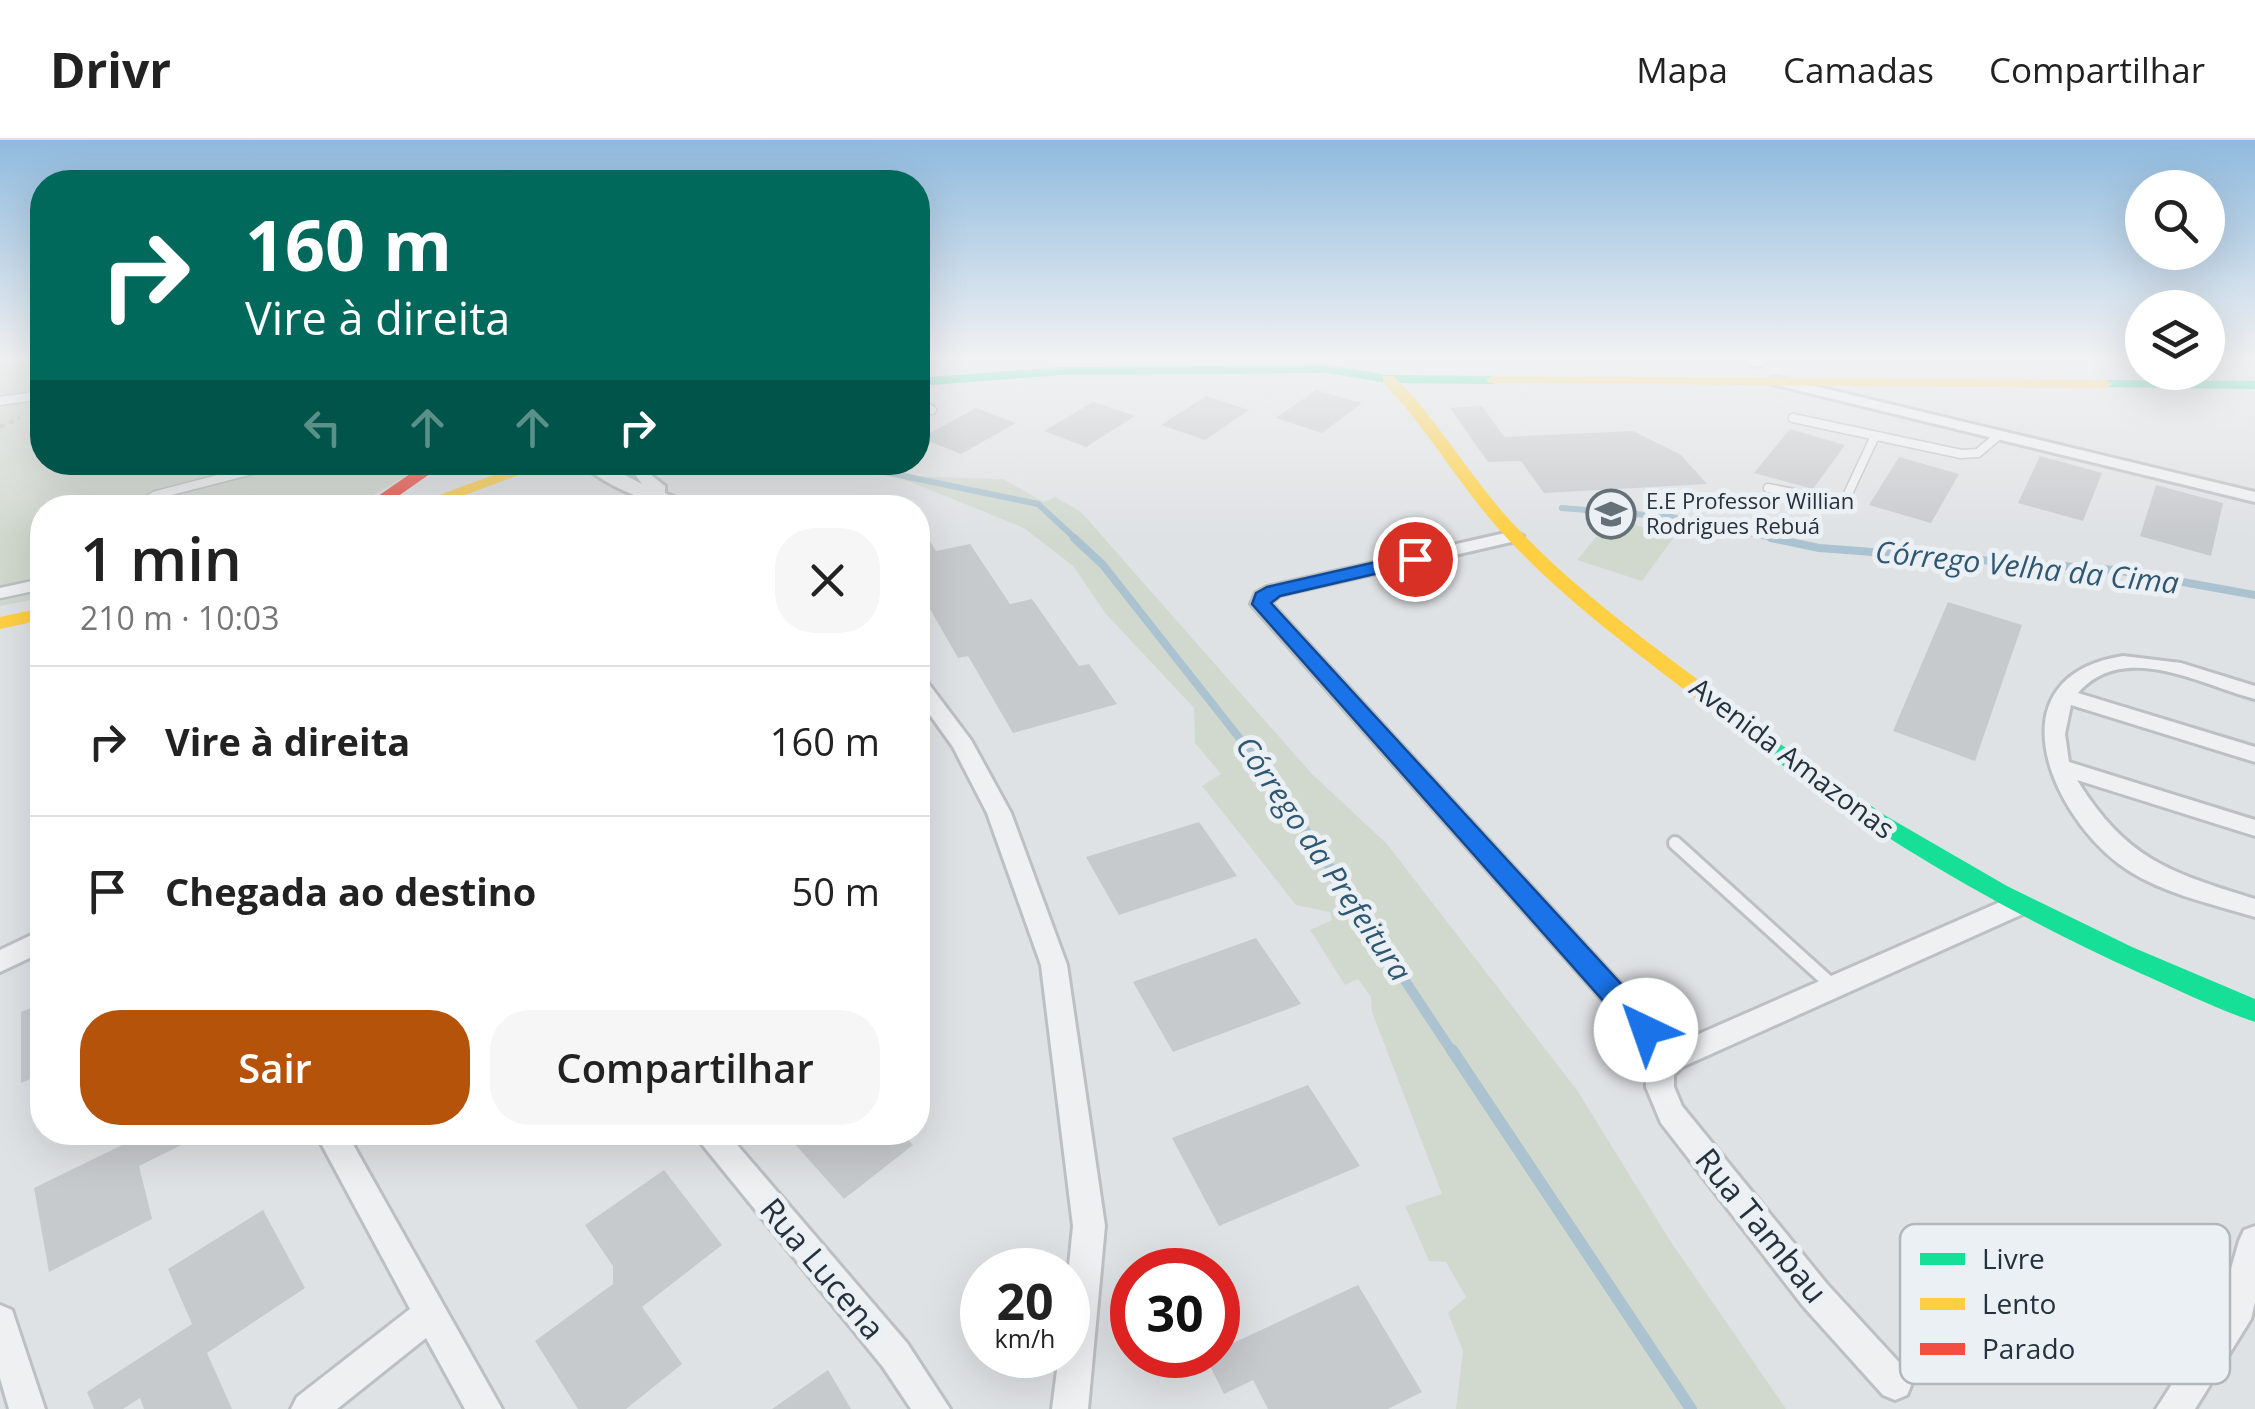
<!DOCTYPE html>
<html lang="pt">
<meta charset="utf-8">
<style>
:root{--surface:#fff;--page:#f6f6f6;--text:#222;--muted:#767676;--line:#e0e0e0;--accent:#b45309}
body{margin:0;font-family:"Open Sans",sans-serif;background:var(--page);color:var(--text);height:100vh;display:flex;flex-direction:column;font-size:38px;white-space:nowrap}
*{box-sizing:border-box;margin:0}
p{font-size:32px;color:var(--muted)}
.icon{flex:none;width:55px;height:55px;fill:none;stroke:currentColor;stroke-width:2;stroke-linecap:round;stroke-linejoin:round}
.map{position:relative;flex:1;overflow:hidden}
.details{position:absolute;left:30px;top:355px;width:900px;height:650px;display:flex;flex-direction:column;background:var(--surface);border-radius:40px;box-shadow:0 10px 40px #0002}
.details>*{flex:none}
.top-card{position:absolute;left:30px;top:30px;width:900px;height:305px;border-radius:40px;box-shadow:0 10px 40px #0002;background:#00695c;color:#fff;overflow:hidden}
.fabs{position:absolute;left:2125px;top:30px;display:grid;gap:20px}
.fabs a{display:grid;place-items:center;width:100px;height:100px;border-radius:50%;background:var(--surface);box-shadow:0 10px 40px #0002;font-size:50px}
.speed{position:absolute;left:960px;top:1108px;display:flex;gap:20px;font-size:50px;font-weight:700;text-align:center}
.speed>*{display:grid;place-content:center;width:130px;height:130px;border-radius:50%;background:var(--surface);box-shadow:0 10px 40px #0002;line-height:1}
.speed small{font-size:25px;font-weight:400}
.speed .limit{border:15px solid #d22;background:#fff;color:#111}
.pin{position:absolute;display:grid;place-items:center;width:85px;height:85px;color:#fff;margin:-42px;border:5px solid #fff;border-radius:50%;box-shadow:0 2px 10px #0007}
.me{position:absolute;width:110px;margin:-55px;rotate:318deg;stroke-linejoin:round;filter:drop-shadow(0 0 8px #0008)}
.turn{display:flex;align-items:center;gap:35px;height:210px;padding:0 50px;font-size:45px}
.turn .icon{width:130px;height:130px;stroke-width:2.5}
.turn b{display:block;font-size:70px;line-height:85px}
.lanes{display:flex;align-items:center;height:95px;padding:0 50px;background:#0003;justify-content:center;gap:50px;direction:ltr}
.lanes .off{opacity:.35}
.round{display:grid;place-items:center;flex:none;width:105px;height:105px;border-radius:40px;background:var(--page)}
.headline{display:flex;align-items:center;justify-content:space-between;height:170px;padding:0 50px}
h1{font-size:60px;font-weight:600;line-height:75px}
.cta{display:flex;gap:20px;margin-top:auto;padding:20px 50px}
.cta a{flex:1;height:115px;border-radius:40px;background:var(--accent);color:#fff;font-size:40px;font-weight:600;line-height:115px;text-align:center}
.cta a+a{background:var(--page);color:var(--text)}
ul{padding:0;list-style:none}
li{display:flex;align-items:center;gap:30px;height:150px;padding:0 50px;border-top:2px solid var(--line)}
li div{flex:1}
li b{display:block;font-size:38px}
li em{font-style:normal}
header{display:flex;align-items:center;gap:60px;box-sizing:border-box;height:140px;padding:0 50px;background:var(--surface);border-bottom:2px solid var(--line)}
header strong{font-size:48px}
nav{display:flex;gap:55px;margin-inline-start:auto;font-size:35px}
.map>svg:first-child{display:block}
.green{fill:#d1d9cf}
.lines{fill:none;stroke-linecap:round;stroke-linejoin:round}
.stream-far3{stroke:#abc3d0;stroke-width:6}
.stream-far2{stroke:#abc3d0;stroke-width:8}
.stream-far1{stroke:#abc3d0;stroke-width:10}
.stream{stroke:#abc3d0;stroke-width:12}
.building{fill:#c7cacc}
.lane-far2-casing{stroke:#bdc0c2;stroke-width:11}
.lane-far1-casing{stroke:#bdc0c2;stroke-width:15}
.lane-casing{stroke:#bdc0c2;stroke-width:18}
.street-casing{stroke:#bdc0c2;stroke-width:6}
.path{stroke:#bec2c4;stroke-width:4;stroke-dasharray:5 5;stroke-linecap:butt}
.lane-far2{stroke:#eef0f1;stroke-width:8}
.lane-far1{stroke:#eef0f1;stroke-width:10}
.lane{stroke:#eef0f1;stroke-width:12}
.street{fill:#eef0f1;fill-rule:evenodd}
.fast{fill:#16e098;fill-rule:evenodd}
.slow{fill:#ffcf43;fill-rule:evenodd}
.jam{fill:#f24e42;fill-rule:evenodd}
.route{fill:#1a73e8;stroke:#114b97;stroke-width:2.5}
.labels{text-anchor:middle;stroke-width:10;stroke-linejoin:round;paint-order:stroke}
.far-poi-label{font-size:22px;fill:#25323d;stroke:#ebf0f4;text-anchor:start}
.street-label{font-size:28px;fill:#25323d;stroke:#ebf0f4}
.water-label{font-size:30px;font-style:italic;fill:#2f5772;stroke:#ebf0f4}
.near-street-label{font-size:32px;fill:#25323d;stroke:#ebf0f4}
.key{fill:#ebf0f4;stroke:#b0b7bd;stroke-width:2.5}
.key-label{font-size:28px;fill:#25323d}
</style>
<header>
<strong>Drivr</strong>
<nav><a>Mapa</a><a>Camadas</a><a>Compartilhar</a></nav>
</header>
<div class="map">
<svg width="2255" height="1269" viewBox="0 0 2255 1269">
<rect width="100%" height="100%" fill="#dfe2e4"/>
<g class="green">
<path d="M 0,218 L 42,218 L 42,322 L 426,323 L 354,367 L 42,368 L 42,458 L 0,466 Z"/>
<path d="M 896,336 L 1003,339 L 1044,362 L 1055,357 L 1081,372 L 1312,634 L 1387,704 L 1577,950 L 1669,1099 L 1786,1269 L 1456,1269 L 1463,1211 L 1448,1173 L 1466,1157 L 1446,1122 L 1429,1121 L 1405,1066 L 1442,1054 L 1372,872 L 1371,857 L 1358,839 L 1345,845 L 1310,790 L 1332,780 L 1330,772 L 1296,765 L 1202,646 L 1221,634 L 1195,603 L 1194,568 L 1106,474 L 1073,426 L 1024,388 Z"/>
<path d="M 1612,378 L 1674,397 L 1642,441 L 1577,420 Z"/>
</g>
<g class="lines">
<g class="stream-far3">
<path d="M 837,322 L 1038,364 L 1077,400"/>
<path d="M 1562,368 L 1671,377 L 1783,400"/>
</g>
<g class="stream-far2">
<path d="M 1074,398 L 1103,425 L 1263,628"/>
<path d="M 1771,398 L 1819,408 L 2116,430 L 2255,455"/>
</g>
<path class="stream-far1" d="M 1262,625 L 1453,913"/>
<path class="stream" d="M 1452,910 L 1691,1269"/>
</g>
<g class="building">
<path d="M 1316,250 L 1362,263 L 1322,293 L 1276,278 Z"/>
<path d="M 1206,256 L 1249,270 L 1205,300 L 1161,285 Z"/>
<path d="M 1093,262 L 1135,276 L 1086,307 L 1044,291 Z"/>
<path d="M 1482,266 L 1504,297 L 1633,291 L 1681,315 L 1707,344 L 1544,353 L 1521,321 L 1488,322 L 1450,268 Z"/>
<path d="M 976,268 L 1016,283 L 961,314 L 921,298 Z"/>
<path d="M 1790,289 L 1845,305 L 1813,349 L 1754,333 Z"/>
<path d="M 2040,316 L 2102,333 L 2083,381 L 2018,363 Z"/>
<path d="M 1899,317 L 1959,334 L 1931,383 L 1869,365 Z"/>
<path d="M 2156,345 L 2223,363 L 2211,416 L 2140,396 Z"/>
<path d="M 918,382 L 936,411 L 970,404 L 1010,464 L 1032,459 L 1079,526 L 1089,524 L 1117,564 L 1013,593 L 968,516 L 958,518 L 918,448 Z"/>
<path d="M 1948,462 L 2022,485 L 1975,621 L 1893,591 Z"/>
<path d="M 1199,682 L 1237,736 L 1119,775 L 1086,717 Z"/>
<path d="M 1256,798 L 1301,864 L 1173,912 L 1133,842 Z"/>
<path d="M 42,864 L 42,934 L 21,943 L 21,872 Z"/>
<path d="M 1308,945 L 1360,1026 L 1219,1086 L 1172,998 Z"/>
<path d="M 149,992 L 208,992 L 139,1026 L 152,1079 L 49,1132 L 34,1048 Z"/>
<path d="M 784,992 L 858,992 L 865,1000 L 875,992 L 900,992 L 913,1005 L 844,1059 Z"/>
<path d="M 664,1030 L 722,1105 L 642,1167 L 682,1224 L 626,1269 L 578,1269 L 535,1201 L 613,1144 L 613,1126 L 585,1085 Z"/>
<path d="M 263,1070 L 305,1148 L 207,1213 L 232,1269 L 144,1269 L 140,1258 L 123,1269 L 94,1269 L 87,1252 L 192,1184 L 168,1129 Z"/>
<path d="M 1358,1145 L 1422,1252 L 1388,1269 L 1268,1269 L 1253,1240 L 1224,1254 L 1205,1216 L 1218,1215 L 1218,1210 Z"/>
<path d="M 828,1230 L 851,1269 L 772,1269 Z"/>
</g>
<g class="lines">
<g class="lane-far2-casing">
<g id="lane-far2">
<path d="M 0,261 L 42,255"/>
<path d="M 918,263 L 932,270"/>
<path d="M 1793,278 L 1961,314 L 1978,313 L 1999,295"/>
<path d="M 1768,348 L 1834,361 L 1846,358 L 1875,296"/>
<path d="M 144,368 L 144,362 L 156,355 L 284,322"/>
</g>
</g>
<g class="lane-far1-casing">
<path id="lane-far1" d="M 0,453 L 42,444"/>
</g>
<g class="lane-casing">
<path id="lane" d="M 1675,703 L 1834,847"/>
</g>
<g class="street-casing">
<g id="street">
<path d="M 1746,218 L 1761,218 L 1765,224 L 1753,227 Z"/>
<path d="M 1777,237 L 2255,352 L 2255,362 L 1772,244 L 1772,238 Z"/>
<path d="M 579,322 L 600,322 L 642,344 L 626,322 L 642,322 L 646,331 L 665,346 L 665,353 L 697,368 C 658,368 609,349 579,322 Z"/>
<path d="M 1514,391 L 1523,396 L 1520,400 L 1280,455 L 1271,463 L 1676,904 L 2007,759 L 2025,759 L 2029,766 L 2025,773 L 1682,927 L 1674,935 L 1674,947 L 1682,966 L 1827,1144 L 1907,1231 L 1912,1243 L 1907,1255 L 1895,1260 L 1883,1255 L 1803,1166 L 1661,983 L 1646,947 L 1646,930 L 1654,918 L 1251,464 L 1256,453 L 1267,447 Z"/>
<path d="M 2123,516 L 2181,523 L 2255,546 L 2255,559 C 2201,545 2124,500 2078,553 L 2255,607 L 2255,622 L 2071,565 L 2065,594 L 2069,622 L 2255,680 L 2255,696 L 2077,640 C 2127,720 2169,732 2255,759 L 2255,777 C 2210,763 2158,753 2119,724 C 2047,669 1994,536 2123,516 Z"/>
<path d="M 918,538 L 925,539 L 971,600 L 1011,673 L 1067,825 L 1105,1086 L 1088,1269 L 1052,1269 L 1059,1215 L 1068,1215 L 1068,1136 L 1073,1086 L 1041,825 L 987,673 L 953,607 L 918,558 Z"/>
<path d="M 42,790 L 42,812 L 0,832 L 0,810 Z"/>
<path d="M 315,992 L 346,992 L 502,1269 L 465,1269 L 426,1198 L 337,1269 L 291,1269 L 297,1257 L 410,1169 Z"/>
<path d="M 692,992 L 726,992 L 907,1203 L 950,1269 L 911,1269 L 883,1227 Z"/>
<path d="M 2255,1086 L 2255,1162 L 2251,1179 L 2195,1269 L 2156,1269 L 2219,1171 L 2239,1101 L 2244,1090 Z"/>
<path d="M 0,1165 L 12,1170 L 45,1269 L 9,1269 L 0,1238 Z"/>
</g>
</g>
<path class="path" d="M 0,287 L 20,278"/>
<use href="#lane-far2" class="lane-far2"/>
<use href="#lane-far1" class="lane-far1"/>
<use href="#lane" class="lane"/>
<use href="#street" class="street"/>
<g class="fast">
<path d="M 1327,225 L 1388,235 L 1493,236 L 1500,240 L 1493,244 L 1388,243 L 1327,233 L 1061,235 L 918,246 L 918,238 L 1061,227 Z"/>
<path d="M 2106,240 L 2255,241 L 2255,249 L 2101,247 L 2101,241 Z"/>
<path d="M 1761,591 L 1886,676 L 2007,746 L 2132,807 L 2255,859 L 2255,882 C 2216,869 2179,850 2142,834 C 2003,771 1874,696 1753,603 L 1750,598 Z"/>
</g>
<g class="slow">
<path d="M 1383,236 L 1393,236 L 1411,254 C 1449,298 1479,349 1520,391 C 1594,468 1685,528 1769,593 L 1772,598 L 1769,603 L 1753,603 C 1670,536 1579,476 1507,398 C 1461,349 1429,290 1383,242 Z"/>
<path d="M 1493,236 L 2106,240 L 2113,244 L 2106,248 L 1488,243 L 1486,240 Z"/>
<path d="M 529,322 L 554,322 L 430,368 L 404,368 Z"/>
<path d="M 42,468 L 42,480 L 0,489 L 0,477 Z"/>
</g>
<path class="jam" d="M 427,322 L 447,322 L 381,368 L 361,368 Z"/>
</g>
<linearGradient id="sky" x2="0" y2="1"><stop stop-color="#8fbade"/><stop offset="0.55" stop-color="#f1f2f3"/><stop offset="1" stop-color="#f1f2f3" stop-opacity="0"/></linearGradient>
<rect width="2255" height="396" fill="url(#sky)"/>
<path class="route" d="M 1415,413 L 1422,415 L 1422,423 L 1280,456 L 1271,463 L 1656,882 L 1660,890 L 1656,899 L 1646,902 L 1637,899 L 1252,464 L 1256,453 L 1267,447 Z"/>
<defs>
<g id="school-ring" transform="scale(2.5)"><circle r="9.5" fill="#ebf0f4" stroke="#667077" stroke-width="1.5"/><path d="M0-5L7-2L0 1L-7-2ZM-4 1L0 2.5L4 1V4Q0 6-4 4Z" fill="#667077"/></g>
</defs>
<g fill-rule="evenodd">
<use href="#school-ring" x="1611" y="374"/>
</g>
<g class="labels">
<g class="far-poi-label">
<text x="1646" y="369">E.E Professor Willian<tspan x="1646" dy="25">Rodrigues Rebuá</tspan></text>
</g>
<g class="street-label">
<text transform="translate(1792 618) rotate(37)" y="10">Avenida Amazonas</text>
</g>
<g class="water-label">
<text transform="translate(2027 428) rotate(6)" y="10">Córrego Velha da Cima</text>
<text transform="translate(1323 719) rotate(56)" y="10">Córrego da Prefeitura</text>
</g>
<g class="near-street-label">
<text transform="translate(1761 1086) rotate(51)" y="11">Rua Tambau</text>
<text transform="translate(822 1129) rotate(50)" y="11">Rua Lucena</text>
</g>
</g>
<rect x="1900" y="1084" width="330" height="160" rx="15" class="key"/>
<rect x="1920" y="1113" width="45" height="12" fill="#16e098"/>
<rect x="1920" y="1158" width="45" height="12" fill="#ffcf43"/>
<rect x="1920" y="1203" width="45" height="12" fill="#f24e42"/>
<g class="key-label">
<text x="1982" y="1129">Livre</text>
<text x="1982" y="1174">Lento</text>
<text x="1982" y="1219">Parado</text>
</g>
</svg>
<div class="fabs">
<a><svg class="icon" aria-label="search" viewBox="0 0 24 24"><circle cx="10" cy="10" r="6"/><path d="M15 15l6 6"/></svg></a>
<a><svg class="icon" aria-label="layers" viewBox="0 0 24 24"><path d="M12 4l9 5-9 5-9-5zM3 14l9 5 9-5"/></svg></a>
</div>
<div class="speed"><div>20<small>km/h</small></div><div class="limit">30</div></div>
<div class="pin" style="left:1415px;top:419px;background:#d93025"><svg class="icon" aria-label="arrive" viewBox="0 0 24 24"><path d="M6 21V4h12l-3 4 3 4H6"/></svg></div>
<svg class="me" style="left:1646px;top:890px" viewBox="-20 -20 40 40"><circle r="19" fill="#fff"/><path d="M0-13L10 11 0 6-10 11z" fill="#1a73e8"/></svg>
<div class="top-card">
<div class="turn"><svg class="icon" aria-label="right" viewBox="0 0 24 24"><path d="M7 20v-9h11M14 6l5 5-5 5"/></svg><div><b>160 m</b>Vire à direita</div></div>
<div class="lanes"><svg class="icon off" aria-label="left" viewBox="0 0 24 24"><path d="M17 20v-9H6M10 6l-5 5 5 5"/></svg><svg class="icon off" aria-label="ahead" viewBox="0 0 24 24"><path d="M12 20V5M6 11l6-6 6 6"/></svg><svg class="icon off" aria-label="ahead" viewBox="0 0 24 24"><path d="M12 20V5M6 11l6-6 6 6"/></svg><svg class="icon" aria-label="right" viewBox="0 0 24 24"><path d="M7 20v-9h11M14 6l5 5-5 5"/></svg></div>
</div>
<section class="details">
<div class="headline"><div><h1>1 min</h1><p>210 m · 10:03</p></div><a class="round"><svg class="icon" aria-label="close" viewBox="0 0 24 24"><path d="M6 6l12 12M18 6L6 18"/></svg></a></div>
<ul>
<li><svg class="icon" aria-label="right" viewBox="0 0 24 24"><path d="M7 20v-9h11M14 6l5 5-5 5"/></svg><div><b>Vire à direita</b></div><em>160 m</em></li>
<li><svg class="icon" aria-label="arrive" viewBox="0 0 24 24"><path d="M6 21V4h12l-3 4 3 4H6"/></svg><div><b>Chegada ao destino</b></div><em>50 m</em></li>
</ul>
<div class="cta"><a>Sair</a><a>Compartilhar</a></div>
</section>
</div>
